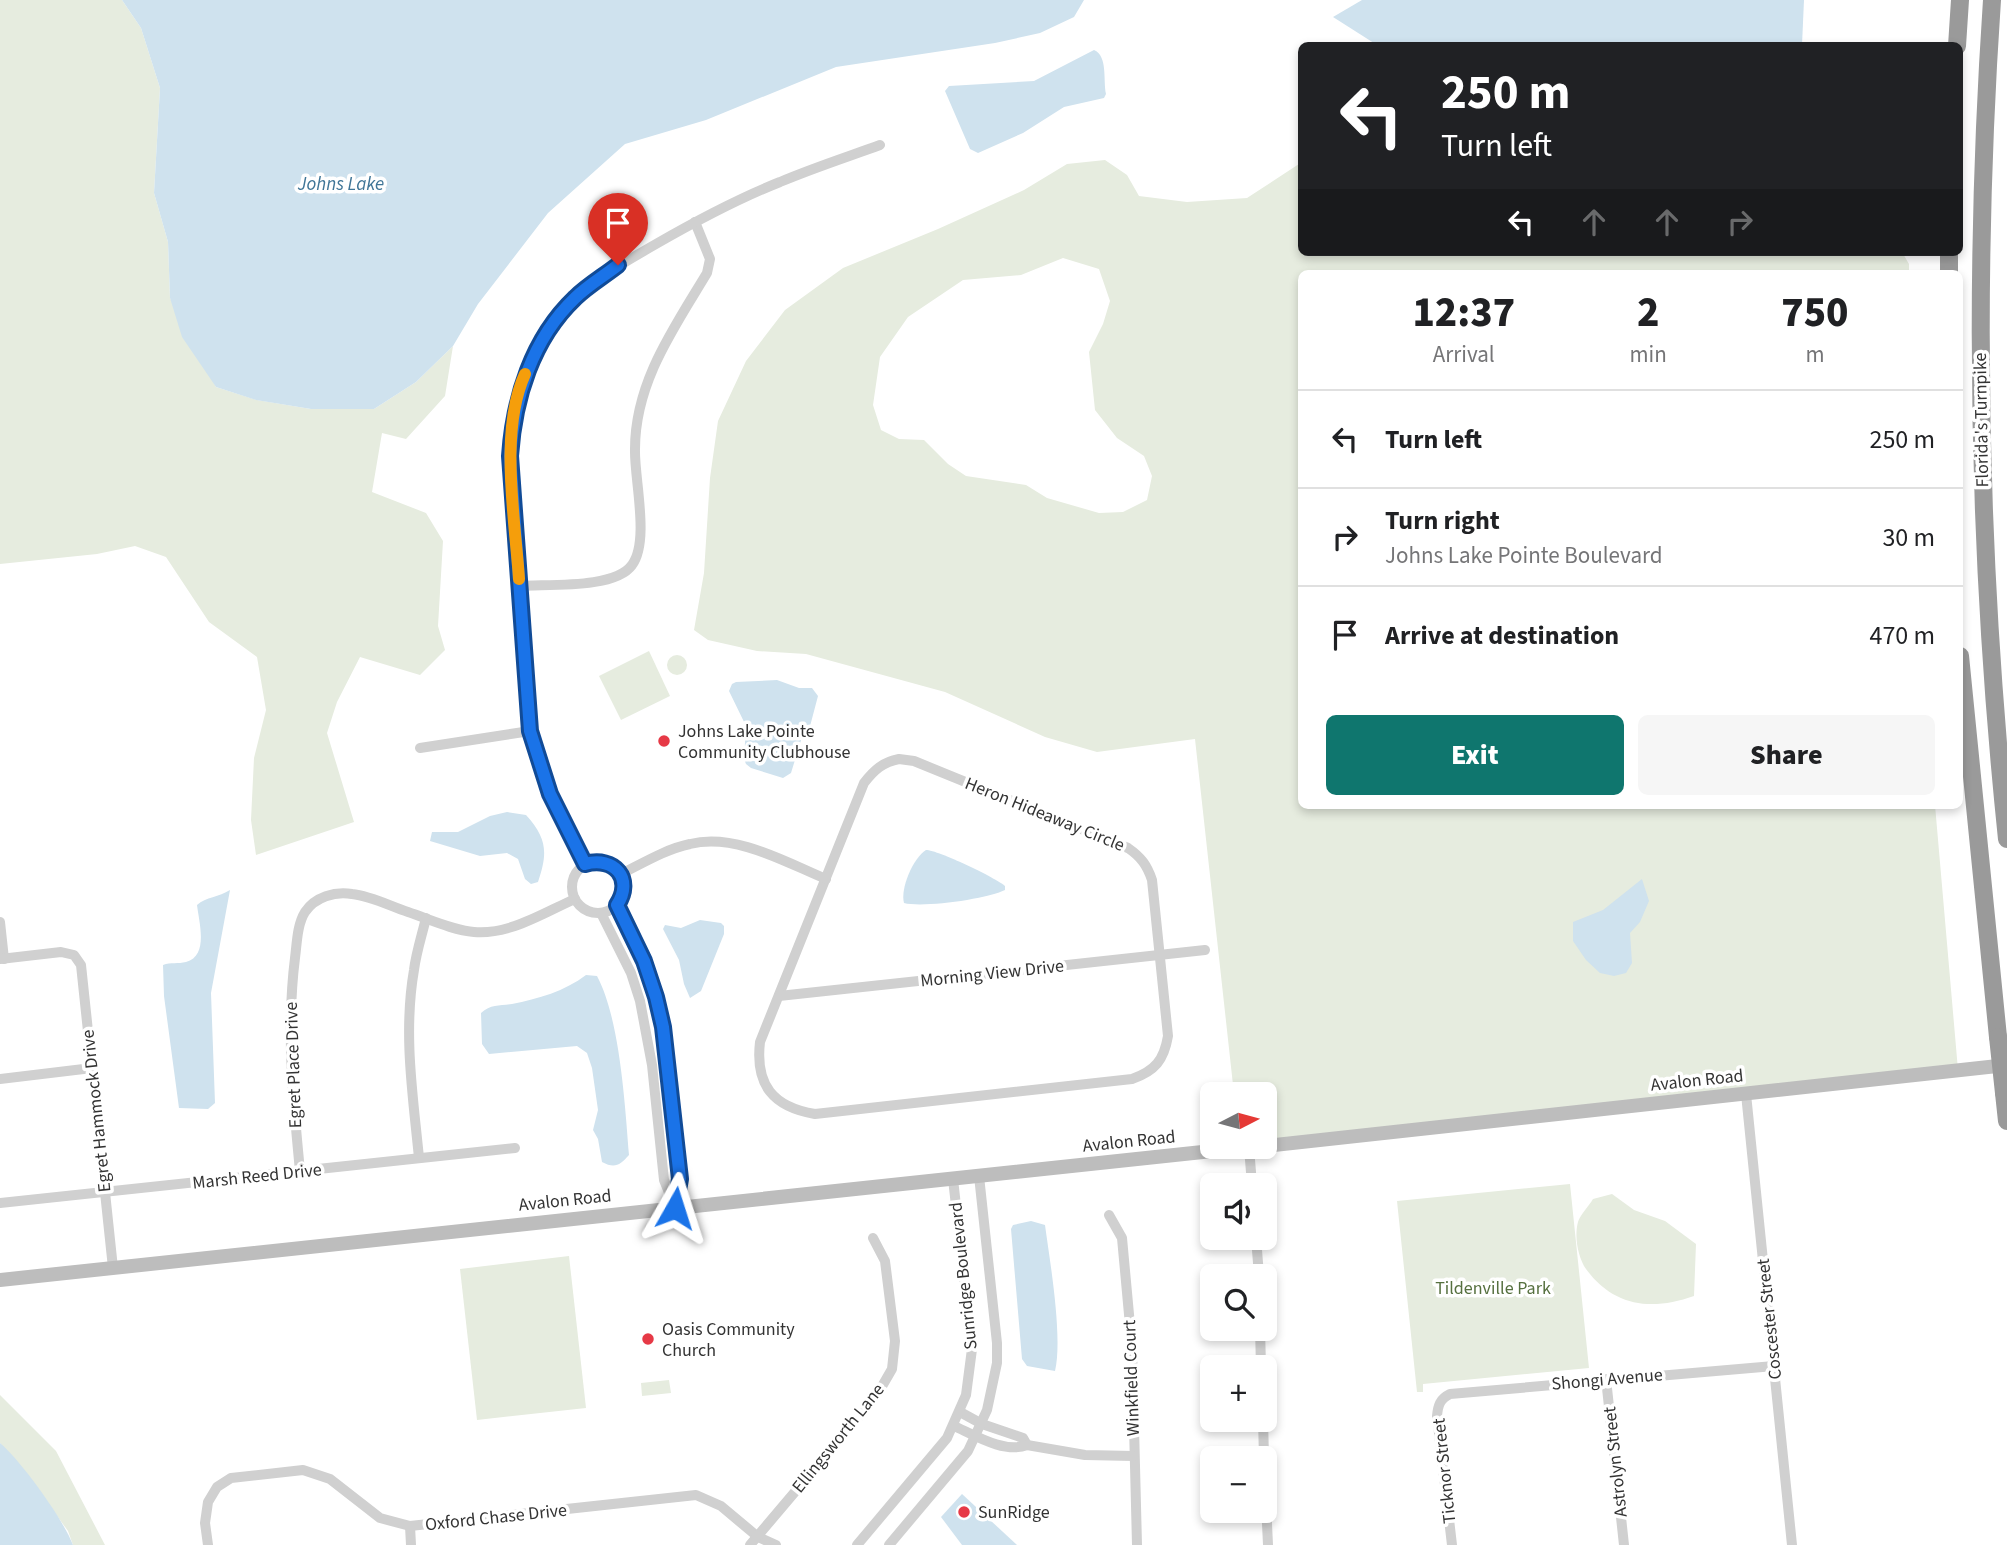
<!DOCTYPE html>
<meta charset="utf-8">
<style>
:root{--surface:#fff;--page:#f6f6f6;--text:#202124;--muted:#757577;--line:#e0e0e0;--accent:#0f766e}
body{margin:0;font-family:"Source Sans 3",sans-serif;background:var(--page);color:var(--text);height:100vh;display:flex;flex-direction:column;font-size:26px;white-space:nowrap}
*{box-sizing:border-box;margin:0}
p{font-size:23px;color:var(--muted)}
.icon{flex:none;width:38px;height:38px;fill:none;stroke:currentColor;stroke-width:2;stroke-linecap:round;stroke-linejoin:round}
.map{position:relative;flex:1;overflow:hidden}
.details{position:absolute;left:1298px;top:270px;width:665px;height:539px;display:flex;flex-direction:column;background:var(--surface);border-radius:10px;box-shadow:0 4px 10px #0003}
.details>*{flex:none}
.guide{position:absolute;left:1298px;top:42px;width:665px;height:214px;border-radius:10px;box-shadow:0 4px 10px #0003;background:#202124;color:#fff;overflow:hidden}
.needle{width:46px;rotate:84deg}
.controls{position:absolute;left:1200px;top:1082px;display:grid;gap:14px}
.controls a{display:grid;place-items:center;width:77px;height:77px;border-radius:10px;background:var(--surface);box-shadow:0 4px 10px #0003;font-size:35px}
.pin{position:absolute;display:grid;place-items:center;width:60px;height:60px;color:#fff;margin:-72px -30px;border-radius:50% 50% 50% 0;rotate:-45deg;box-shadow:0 0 7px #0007}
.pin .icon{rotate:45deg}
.me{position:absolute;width:77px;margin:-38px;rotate:6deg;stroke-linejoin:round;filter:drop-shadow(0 0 5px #0008)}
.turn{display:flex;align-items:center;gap:24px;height:147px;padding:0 28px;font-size:32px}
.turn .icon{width:91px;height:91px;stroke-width:2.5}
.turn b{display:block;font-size:49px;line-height:60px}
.lanes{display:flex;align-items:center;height:66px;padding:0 28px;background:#0003;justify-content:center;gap:35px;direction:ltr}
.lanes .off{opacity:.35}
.eta{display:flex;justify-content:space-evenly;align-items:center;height:119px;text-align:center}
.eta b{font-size:42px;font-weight:800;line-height:49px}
.cta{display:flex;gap:14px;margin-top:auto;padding:14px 28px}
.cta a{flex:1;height:80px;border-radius:10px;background:var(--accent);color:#fff;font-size:28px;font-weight:800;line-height:80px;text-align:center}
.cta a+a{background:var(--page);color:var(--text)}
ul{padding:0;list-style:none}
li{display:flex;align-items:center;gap:21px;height:98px;padding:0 28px;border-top:2px solid var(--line)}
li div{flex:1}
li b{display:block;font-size:26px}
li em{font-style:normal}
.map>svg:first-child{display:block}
.green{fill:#e6ecdf;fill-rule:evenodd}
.water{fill:#cfe2ee}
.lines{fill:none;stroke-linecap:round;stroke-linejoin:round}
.street{stroke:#d0d0d0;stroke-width:10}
.secondary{stroke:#bdbdbd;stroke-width:14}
.highway{stroke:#9a9a9a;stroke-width:18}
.highway-bridge{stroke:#9a9a9a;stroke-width:18}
.route-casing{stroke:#114b97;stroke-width:18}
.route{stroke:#1a73e8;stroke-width:12}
.slow{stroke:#f59e0b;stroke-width:12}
.poi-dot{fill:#e63946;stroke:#fff;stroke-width:2.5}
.labels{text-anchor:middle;stroke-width:7;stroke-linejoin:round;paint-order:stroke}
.street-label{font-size:18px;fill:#333;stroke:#fff}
.poi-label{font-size:18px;fill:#333;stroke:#fff;text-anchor:start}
.park-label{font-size:18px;fill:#56703f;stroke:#fff}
.water-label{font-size:19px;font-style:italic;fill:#3f7597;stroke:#fff}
</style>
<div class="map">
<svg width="2007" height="1545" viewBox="0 0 2007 1545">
<rect width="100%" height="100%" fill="#fff"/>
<g class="green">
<path d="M 0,0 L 122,0 L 141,28 L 160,88 L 154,193 L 168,242 L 170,298 L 216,387 L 257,400 L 311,409 L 374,409 L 416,382 L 453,346 L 445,396 L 406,439 L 382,433 L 372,492 L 426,513 L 443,541 L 438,626 L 445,650 L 420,675 L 360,657 L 337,702 L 327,733 L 354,822 L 256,855 L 251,820 L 254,758 L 266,710 L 257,657 L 209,622 L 166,557 L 135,546 L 97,554 L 0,564 Z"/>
<path d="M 1105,160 L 1127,175 L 1139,196 L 1187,202 L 1247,198 L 1302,162 L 1302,252 L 1902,252 L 1909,264 L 1909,273 L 1302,273 L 1302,805 L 1935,805 L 1958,1070 L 1265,1146 L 1265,1094 L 1234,1094 L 1195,739 L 1097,752 L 1045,737 L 945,692 L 806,654 L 757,651 L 708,640 L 694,630 L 704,573 L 710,478 L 718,421 L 746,361 L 785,310 L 843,268 L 938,229 L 1024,190 L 1067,164 ZM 1063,258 L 1099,269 L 1110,301 L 1103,324 L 1089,352 L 1095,410 L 1117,438 L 1144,456 L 1152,476 L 1147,500 L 1123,512 L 1099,513 L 1047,498 L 1026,485 L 966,476 L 948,464 L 924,440 L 899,439 L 881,430 L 873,405 L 880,357 L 908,317 L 963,280 L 1021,275 Z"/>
<path d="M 649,651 L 670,696 L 621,720 L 599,676 Z"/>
<circle cx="677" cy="665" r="10"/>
<path d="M 1570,1184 L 1589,1368 L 1423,1384 L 1423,1392 L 1417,1392 L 1397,1201 Z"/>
<path d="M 1612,1194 L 1634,1210 L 1665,1221 L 1696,1244 L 1694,1296 C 1652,1311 1614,1307 1586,1269 C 1578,1257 1574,1237 1578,1222 C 1580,1215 1589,1206 1593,1199 Z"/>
<path d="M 569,1256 L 586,1408 L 477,1420 L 460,1269 Z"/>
<path d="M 669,1380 L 671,1393 L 642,1396 L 641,1383 Z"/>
<path d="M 0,1395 L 56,1451 L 105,1545 L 73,1545 L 68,1531 L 39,1491 L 0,1443 Z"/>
</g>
<g class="water">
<path d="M 122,0 L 1084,0 L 1074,17 L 1040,33 L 995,43 L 836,67 L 706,120 L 625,144 L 548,213 L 478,304 L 453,346 L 416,382 L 374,409 L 311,409 L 256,400 L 216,387 L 182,337 L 170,298 L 168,242 L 154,193 L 160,88 L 141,28 Z"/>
<path d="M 1362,0 L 1804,0 L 1802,45 L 1377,45 L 1333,17 Z"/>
<path d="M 1094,50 C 1108,56 1103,80 1106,94 L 1104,98 L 1064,107 L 1023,133 L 978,153 L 970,149 L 945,91 L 949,86 L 1034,81 Z"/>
<path d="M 777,680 L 799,688 L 812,688 L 818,696 L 809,730 L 802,737 L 791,773 L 783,778 L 751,768 L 746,764 L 744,759 L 746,726 L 729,691 L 732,684 L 736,682 Z"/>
<path d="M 507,812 L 526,815 C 547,838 548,853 538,882 L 531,884 L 525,879 L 518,859 L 507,853 L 480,856 L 430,841 L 432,832 L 458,832 L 490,816 Z"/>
<path d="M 926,850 C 938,850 996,878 1005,886 L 1005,890 C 987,899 923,908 904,903 C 900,889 913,858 926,850 Z"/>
<path d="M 1642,879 L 1649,901 L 1640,922 L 1630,933 L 1632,963 L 1626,973 L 1614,976 L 1600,973 L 1586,960 L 1573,941 L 1573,922 L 1603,910 Z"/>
<path d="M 230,890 L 211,993 L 215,1103 L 208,1109 L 179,1108 L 164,996 L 163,965 C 171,962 178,964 186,962 C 209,956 199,922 197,905 C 206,897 219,897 230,890 Z"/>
<path d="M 700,920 L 721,923 L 724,926 L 724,934 L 701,991 L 690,998 L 684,984 L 679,960 L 663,929 L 665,925 L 681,928 Z"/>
<path d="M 586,975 L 597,976 C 620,1019 625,1105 629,1155 C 620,1165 615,1169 602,1162 L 598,1139 L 593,1130 L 598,1110 L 592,1068 L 587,1053 L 577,1046 L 489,1054 L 482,1044 L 481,1013 C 491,1004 500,1006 512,1004 C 538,999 565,991 586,975 Z"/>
<path d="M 1031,1221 L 1045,1225 C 1050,1262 1063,1337 1055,1371 L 1027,1366 L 1022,1359 L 1011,1229 L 1013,1225 Z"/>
<path d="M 0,1443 C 22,1462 63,1519 73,1545 L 0,1545 Z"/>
<path d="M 962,1494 L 1017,1545 L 962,1545 L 941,1517 Z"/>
</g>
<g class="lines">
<g class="street">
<path d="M 520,586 C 548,584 615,589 632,565 C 650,541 634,478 635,449 C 635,382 674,328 707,273 L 710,259 L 695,222"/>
<path d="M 420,748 L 530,731"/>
<path d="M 899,759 L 914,761 L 1128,848 C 1141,857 1147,865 1152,880 L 1168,1036 C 1164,1060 1155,1071 1132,1079 L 815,1114 C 773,1107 755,1085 760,1042 L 864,783 C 874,770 883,762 899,759 Z"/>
<circle cx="598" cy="887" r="26"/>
<path d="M 585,864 L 550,794 L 530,731 L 510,456 C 513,398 531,337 576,297 C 600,276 628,260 656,244 C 696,221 737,199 780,182 C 813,168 847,157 880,145"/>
<path d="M 621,874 C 643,863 666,849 690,844 C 736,833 785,862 826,879"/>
<path d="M 617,906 L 644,961 L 656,997 L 663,1027 L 680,1179 L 675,1208"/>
<path d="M 601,913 L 631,973 L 640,1001 L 652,1065 L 664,1180 L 675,1207"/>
<path d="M 0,922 L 4,959"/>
<path d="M 0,959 L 61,952 L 74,955 L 81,965 L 113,1268"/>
<path d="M 779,996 L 1205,950"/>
<path d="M 0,1079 L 92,1068"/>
<path d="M 1746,1094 L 1792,1545"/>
<path d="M 1249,1147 L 1252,1185"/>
<path d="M 419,1158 C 413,1096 403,1033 414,970 C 416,953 422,935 426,918"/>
<path d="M 300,1171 C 293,1099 286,1030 295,958 C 297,943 297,925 305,912 C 315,897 335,891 352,894 C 371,896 390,906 408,912 C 429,919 452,930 474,932 C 510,935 543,913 575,899"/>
<path d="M 0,1203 L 515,1148"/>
<path d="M 1109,1215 L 1122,1238 L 1132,1347 L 1137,1545"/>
<path d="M 1256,1237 L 1259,1276"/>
<path d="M 1260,1328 L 1261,1367"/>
<path d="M 1606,1379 L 1624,1545"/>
<path d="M 1263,1419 L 1264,1458"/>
<path d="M 954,1426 C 974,1435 1005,1454 1027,1445 L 1023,1438 L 982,1424 L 960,1412"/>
<path d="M 1027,1445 L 1085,1455 L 1134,1456"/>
<path d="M 1265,1481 L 1268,1545"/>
<path d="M 410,1526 L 411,1545"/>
<path d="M 208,1545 L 205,1523 L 208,1502 L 217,1487 L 231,1478 L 303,1470 L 330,1479 L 380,1518 L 410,1526 L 696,1495 L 721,1506 L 758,1537 L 776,1545"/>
<path d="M 750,1545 L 877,1395 L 892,1369 L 895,1341 L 885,1261 L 873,1238"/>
<path d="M 857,1545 L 947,1438 L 966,1395 L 972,1349 L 953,1179"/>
<path d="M 889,1545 L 968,1451 L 987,1410 L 997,1363 L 997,1343 L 979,1176"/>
<path d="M 1452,1545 L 1437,1416 C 1438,1405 1440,1399 1450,1394 L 1774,1366"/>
</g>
<g class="secondary">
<path d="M 1265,1146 L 2007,1065"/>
<path d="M 0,1280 L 1259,1146"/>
</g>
<g class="highway">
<path d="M 1992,0 C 1973,280 1978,560 2007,839"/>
<path d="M 1957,46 L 1960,0"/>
<path d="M 1949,273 L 1949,252"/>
<path d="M 1960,656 L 1998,1037"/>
<path d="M 2004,1093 L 2007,1121"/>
</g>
<path class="highway-bridge" d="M 1998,1037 L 2004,1093"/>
</g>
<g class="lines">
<g class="route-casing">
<path id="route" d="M 618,265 C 604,276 587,286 575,298 C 532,339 514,398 510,456 L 530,731 L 550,794 L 585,864 C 615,856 634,879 617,905 L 644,961 L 656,997 L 663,1027 L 680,1179 L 675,1208"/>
</g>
<use href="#route" class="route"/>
<path class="slow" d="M 519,579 C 515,518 499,431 525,374"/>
</g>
<g class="poi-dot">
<circle cx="664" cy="741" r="7"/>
<circle cx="648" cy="1339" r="7"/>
<circle cx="964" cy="1512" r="7"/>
</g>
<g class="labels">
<g class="street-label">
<text transform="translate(1981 420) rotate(-91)" y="6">Florida's Turnpike</text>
<text transform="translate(1045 814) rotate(22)" y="6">Heron Hideaway Circle</text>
<text transform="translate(992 973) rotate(-6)" y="6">Morning View Drive</text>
<text transform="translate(293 1065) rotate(-92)" y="6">Egret Place Drive</text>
<text transform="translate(1697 1080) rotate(-6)" y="6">Avalon Road</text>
<text transform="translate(96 1111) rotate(-96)" y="6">Egret Hammock Drive</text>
<text transform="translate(1129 1141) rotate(-6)" y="6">Avalon Road</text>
<text transform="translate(257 1176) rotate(-6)" y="6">Marsh Reed Drive</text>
<text transform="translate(565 1200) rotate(-6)" y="6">Avalon Road</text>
<text transform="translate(963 1276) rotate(-96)" y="6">Sunridge Boulevard</text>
<text transform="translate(1769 1319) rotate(-96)" y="6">Coscester Street</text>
<text transform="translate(1131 1378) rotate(-92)" y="6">Winkfield Court</text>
<text transform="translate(1607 1379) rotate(-5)" y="6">Shongi Avenue</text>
<text transform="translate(838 1438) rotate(-51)" y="6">Ellingsworth Lane</text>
<text transform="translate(1615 1462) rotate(-96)" y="6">Astrolyn Street</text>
<text transform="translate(1444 1471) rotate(-96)" y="6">Ticknor Street</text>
<text transform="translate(496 1517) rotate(-6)" y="6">Oxford Chase Drive</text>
</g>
<g class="poi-label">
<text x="678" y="737">Johns Lake Pointe<tspan x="678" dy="21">Community Clubhouse</tspan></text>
<text x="662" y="1335">Oasis Community<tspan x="662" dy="21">Church</tspan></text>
<text x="978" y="1518">SunRidge</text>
</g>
<g class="park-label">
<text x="1493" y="1294">Tildenville Park</text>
</g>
<g class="water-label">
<text x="341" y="190">Johns Lake</text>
</g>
</g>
</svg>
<div class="controls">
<a><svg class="needle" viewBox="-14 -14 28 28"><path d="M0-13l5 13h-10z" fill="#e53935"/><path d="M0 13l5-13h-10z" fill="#757577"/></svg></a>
<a><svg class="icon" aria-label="sound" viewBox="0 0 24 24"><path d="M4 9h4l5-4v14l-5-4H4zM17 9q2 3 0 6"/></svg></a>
<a><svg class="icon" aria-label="search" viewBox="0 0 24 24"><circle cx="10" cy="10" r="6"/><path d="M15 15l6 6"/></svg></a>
<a>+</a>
<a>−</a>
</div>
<div class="pin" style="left:618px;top:265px;background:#d93025"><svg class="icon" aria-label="arrive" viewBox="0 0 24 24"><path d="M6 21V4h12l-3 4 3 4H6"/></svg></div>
<svg class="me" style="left:675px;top:1208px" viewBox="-20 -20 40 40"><path d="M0-17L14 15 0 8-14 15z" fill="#1a73e8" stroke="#fff" stroke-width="4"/></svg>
<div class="guide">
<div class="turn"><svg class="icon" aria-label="left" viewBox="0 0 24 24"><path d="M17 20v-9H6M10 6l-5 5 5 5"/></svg><div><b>250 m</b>Turn left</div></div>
<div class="lanes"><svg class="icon" aria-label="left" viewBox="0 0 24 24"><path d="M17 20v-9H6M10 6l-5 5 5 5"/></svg><svg class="icon off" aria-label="ahead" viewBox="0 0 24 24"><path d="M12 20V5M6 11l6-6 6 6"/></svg><svg class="icon off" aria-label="ahead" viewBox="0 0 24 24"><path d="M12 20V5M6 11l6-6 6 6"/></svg><svg class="icon off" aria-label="right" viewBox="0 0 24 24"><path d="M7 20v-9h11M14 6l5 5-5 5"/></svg></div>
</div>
<section class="details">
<div class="eta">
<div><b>12:37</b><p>Arrival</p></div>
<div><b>2</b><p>min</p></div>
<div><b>750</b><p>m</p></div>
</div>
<ul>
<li><svg class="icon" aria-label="left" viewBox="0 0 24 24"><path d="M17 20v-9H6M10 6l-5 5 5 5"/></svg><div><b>Turn left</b></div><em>250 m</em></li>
<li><svg class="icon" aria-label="right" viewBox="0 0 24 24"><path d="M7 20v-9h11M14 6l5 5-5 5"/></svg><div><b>Turn right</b><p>Johns Lake Pointe Boulevard</p></div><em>30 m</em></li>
<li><svg class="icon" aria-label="arrive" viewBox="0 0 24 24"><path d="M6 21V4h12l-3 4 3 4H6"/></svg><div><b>Arrive at destination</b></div><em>470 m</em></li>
</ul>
<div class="cta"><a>Exit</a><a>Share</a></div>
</section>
</div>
